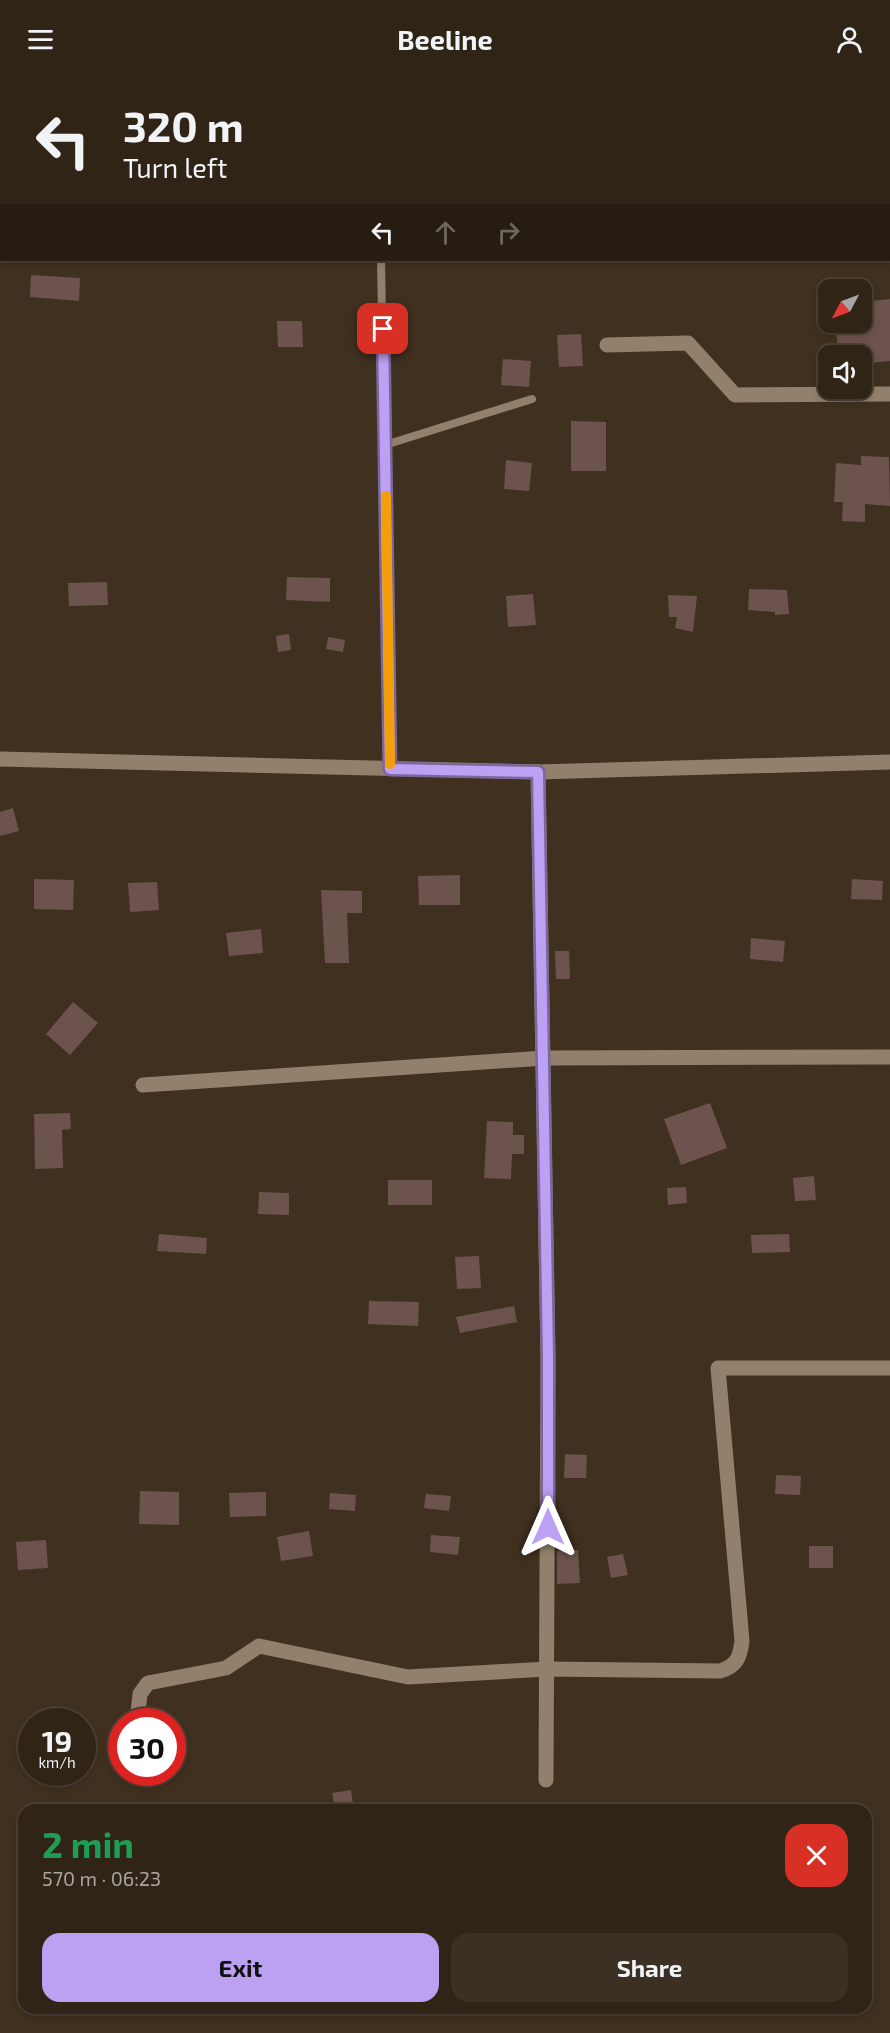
<!DOCTYPE html>
<meta charset="utf-8">
<style>
:root{--surface:#302417;--page:#3c3024;--text:#f1f3f6;--muted:#a8a4a1;--line:#4b4136;--accent:#bca0f2}
body{margin:0;font-family:"Exo 2",sans-serif;background:var(--page);color:var(--text);height:100vh;display:flex;flex-direction:column;font-size:22px;white-space:nowrap}
*{box-sizing:border-box;margin:0}
p{font-size:20px;color:var(--muted)}
.icon{flex:none;width:33px;height:33px;fill:none;stroke:currentColor;stroke-width:2;stroke-linecap:round;stroke-linejoin:round}
.map{position:relative;flex:1;overflow:hidden}
.panel{position:absolute;left:18px;top:1726px;width:854px;height:210px;display:flex;flex-direction:column;background:var(--surface);border-radius:18px;box-shadow:0 3px 9px #0003,0 0 0 2px var(--line)}
.panel>*{flex:none}
.banner{position:absolute;left:0px;top:0px;width:891px;height:183px;box-shadow:0 3px 9px #0003,0 0 0 2px var(--line);background:#302417;color:var(--text);overflow:hidden}
.needle{width:39px;rotate:229deg}
.tools{position:absolute;left:818px;top:201px;display:grid;gap:12px}
.tools a{display:grid;place-items:center;width:54px;height:54px;border-radius:12px;background:var(--surface);box-shadow:0 3px 9px #0003,0 0 0 2px var(--line);font-size:30px}
.speed{position:absolute;left:18px;top:1630px;display:flex;gap:12px;font-size:30px;font-weight:700;text-align:center}
.speed>*{display:grid;place-content:center;width:78px;height:78px;border-radius:50%;background:var(--surface);box-shadow:0 3px 9px #0003,0 0 0 2px var(--line);line-height:1}
.speed small{font-size:15px;font-weight:400}
.speed .limit{border:9px solid #d22;background:#fff;color:#111}
.pin{position:absolute;display:grid;place-items:center;width:51px;height:51px;color:#fff;margin:-26px;border-radius:12px;box-shadow:0 3px 9px #0006}
.me{position:absolute;width:66px;margin:-33px;rotate:0deg;stroke-linejoin:round;filter:drop-shadow(0 0 4px #0008)}
.turn{display:flex;align-items:center;gap:21px;height:126px;padding:0 24px;font-size:27px}
.turn .icon{width:78px;height:78px;stroke-width:2.5}
.turn b{display:block;font-size:42px;line-height:51px}
.lanes{display:flex;align-items:center;height:57px;padding:0 24px;background:#0003;justify-content:center;gap:30px;direction:ltr}
.lanes .off{opacity:.35}
.round{display:grid;place-items:center;flex:none;width:63px;height:63px;border-radius:18px;background:var(--page)}
.overview{display:flex;align-items:center;justify-content:space-between;height:102px;padding:0 24px}
h1{font-size:36px;font-weight:700;line-height:45px;color:#1e9e55}
.primary-button{display:flex;gap:12px;margin-top:auto;padding:12px 24px}
.primary-button a{flex:1;height:69px;border-radius:18px;background:var(--accent);color:#111;font-size:24px;font-weight:700;line-height:69px;text-align:center}
.primary-button a+a{background:var(--page);color:var(--text)}
header{display:flex;justify-content:space-between;align-items:center;height:78px;padding:0 24px;background:var(--surface);font-size:27px;font-weight:700}
.map>svg:first-child{display:block}
.building{fill:#6d534d}
.lines{fill:none;stroke-linecap:round;stroke-linejoin:round}
.lane{stroke:#92806c;stroke-width:8}
.street{stroke:#92806c;stroke-width:15}
.route-casing{stroke:#7a689d;stroke-width:15}
.route{stroke:#bca0f2;stroke-width:10}
.slow{stroke:#f59e0b;stroke-width:10}
</style>
<header><svg class="icon" aria-label="menu" viewBox="0 0 24 24"><path d="M4 6h16M4 12h16M4 18h16"/></svg>Beeline<svg class="icon" aria-label="person" viewBox="0 0 24 24"><circle cx="12" cy="8" r="4"/><path d="M4 21q1-7 8-7t8 7"/></svg></header>
<div class="map">
<svg width="890" height="1955" viewBox="0 0 890 1955">
<rect width="100%" height="100%" fill="#40301f"/>
<g class="building">
<path d="M 31,197 L 80,200 L 79,223 L 30,219 Z"/>
<path d="M 890,221 L 890,283 L 861,286 L 861,278 L 839,278 L 835,244 L 861,244 L 861,224 Z"/>
<path d="M 277,243 L 302,243 L 303,269 L 278,269 Z"/>
<path d="M 581,256 L 583,288 L 559,289 L 557,257 Z"/>
<path d="M 503,281 L 531,283 L 529,309 L 501,307 Z"/>
<path d="M 571,343 L 606,344 L 606,393 L 571,393 Z"/>
<path d="M 861,378 L 889,379 L 890,428 L 865,426 L 865,444 L 842,443 L 843,424 L 834,424 L 836,385 L 861,387 Z"/>
<path d="M 506,382 L 532,385 L 529,413 L 504,411 Z"/>
<path d="M 287,499 L 330,500 L 330,524 L 286,522 Z"/>
<path d="M 107,504 L 108,527 L 69,528 L 68,505 Z"/>
<path d="M 749,511 L 787,512 L 789,536 L 775,537 L 775,534 L 748,532 Z"/>
<path d="M 533,516 L 536,547 L 508,549 L 506,518 Z"/>
<path d="M 668,517 L 697,518 L 693,554 L 675,550 L 677,539 L 669,539 Z"/>
<path d="M 289,556 L 291,572 L 278,574 L 276,558 Z"/>
<path d="M 328,559 L 345,562 L 343,574 L 326,571 Z"/>
<path d="M 13,730 L 19,753 L 0,758 L 0,734 Z"/>
<path d="M 460,797 L 460,827 L 419,827 L 418,798 Z"/>
<path d="M 34,801 L 74,802 L 73,832 L 34,831 Z"/>
<path d="M 852,801 L 883,803 L 882,822 L 851,821 Z"/>
<path d="M 157,804 L 159,832 L 130,834 L 128,805 Z"/>
<path d="M 321,812 L 362,813 L 362,835 L 347,835 L 349,885 L 325,885 Z"/>
<path d="M 261,851 L 263,875 L 229,878 L 226,855 Z"/>
<path d="M 751,860 L 785,863 L 783,884 L 750,881 Z"/>
<path d="M 555,873 L 569,873 L 570,901 L 556,901 Z"/>
<path d="M 73,924 L 98,945 L 70,977 L 46,956 Z"/>
<path d="M 710,1025 L 727,1070 L 681,1087 L 664,1041 Z"/>
<path d="M 70,1035 L 71,1051 L 62,1052 L 63,1090 L 35,1091 L 34,1036 Z"/>
<path d="M 487,1043 L 513,1044 L 513,1057 L 524,1057 L 524,1076 L 512,1076 L 511,1101 L 484,1100 Z"/>
<path d="M 814,1098 L 816,1122 L 795,1123 L 793,1100 Z"/>
<rect x="388" y="1102" width="44" height="25"/>
<path d="M 686,1109 L 687,1125 L 668,1127 L 667,1110 Z"/>
<path d="M 259,1114 L 289,1115 L 289,1137 L 258,1136 Z"/>
<path d="M 159,1156 L 207,1160 L 206,1176 L 157,1173 Z"/>
<path d="M 789,1156 L 790,1174 L 752,1175 L 751,1157 Z"/>
<path d="M 479,1178 L 481,1210 L 457,1211 L 455,1179 Z"/>
<path d="M 369,1223 L 419,1224 L 418,1248 L 368,1246 Z"/>
<path d="M 514,1228 L 517,1244 L 460,1255 L 456,1239 Z"/>
<path d="M 565,1376 L 587,1377 L 586,1400 L 564,1400 Z"/>
<path d="M 776,1397 L 801,1398 L 800,1417 L 775,1416 Z"/>
<path d="M 140,1413 L 179,1414 L 179,1447 L 139,1446 Z"/>
<path d="M 266,1414 L 266,1438 L 230,1439 L 229,1415 Z"/>
<path d="M 330,1415 L 356,1417 L 355,1433 L 329,1431 Z"/>
<path d="M 426,1416 L 451,1418 L 449,1433 L 424,1430 Z"/>
<path d="M 309,1453 L 313,1478 L 281,1483 L 277,1459 Z"/>
<path d="M 431,1457 L 460,1459 L 458,1477 L 430,1474 Z"/>
<path d="M 46,1462 L 48,1490 L 18,1492 L 16,1464 Z"/>
<rect x="809" y="1468" width="24" height="22"/>
<path d="M 578,1472 L 580,1505 L 557,1506 L 557,1473 Z"/>
<path d="M 623,1476 L 628,1497 L 611,1500 L 607,1479 Z"/>
<path d="M 351,1712 L 353,1726 L 335,1729 L 332,1715 Z"/>
</g>
<g class="lines">
<g class="lane">
<path d="M 382,2 L 382,0"/>
<path d="M 381,182 L 390,691"/>
<path d="M 385,367 L 532,321"/>
</g>
<g class="street">
<path d="M 607,267 L 688,265 L 735,317 L 890,316"/>
<path d="M 0,681 L 538,694 L 890,684"/>
<path d="M 538,694 L 548,1279 L 546,1702"/>
<path d="M 143,1007 L 544,980 L 890,979"/>
<path d="M 137,1644 L 140,1616 L 148,1605 L 226,1590 L 259,1568 L 408,1599 L 547,1591 L 720,1593 C 737,1588 740,1579 742,1563 L 718,1290 L 890,1290"/>
</g>
</g>
<g class="lines">
<g class="route-casing">
<path id="route" d="M 383,251 L 390,691 L 538,694 L 548,1279 L 548,1449"/>
</g>
<use href="#route" class="route"/>
<path class="slow" d="M 386,418 L 390,686"/>
</g>
</svg>
<div class="tools">
<a><svg class="needle" viewBox="-14 -14 28 28"><path d="M0-13l5 13h-10z" fill="#e53935"/><path d="M0 13l5-13h-10z" fill="#a8a4a1"/></svg></a>
<a><svg class="icon" aria-label="sound" viewBox="0 0 24 24"><path d="M4 9h4l5-4v14l-5-4H4zM17 9q2 3 0 6"/></svg></a>
</div>
<div class="speed"><div>19<small>km/h</small></div><div class="limit">30</div></div>
<div class="pin" style="left:383px;top:251px;background:#d93025"><svg class="icon" aria-label="arrive" viewBox="0 0 24 24"><path d="M6 21V4h12l-3 4 3 4H6"/></svg></div>
<svg class="me" style="left:548px;top:1449px" viewBox="-20 -20 40 40"><path d="M0-17L14 15 0 8-14 15z" fill="#bca0f2" stroke="#fff" stroke-width="4"/></svg>
<div class="banner">
<div class="turn"><svg class="icon" aria-label="left" viewBox="0 0 24 24"><path d="M17 20v-9H6M10 6l-5 5 5 5"/></svg><div><b>320 m</b>Turn left</div></div>
<div class="lanes"><svg class="icon" aria-label="left" viewBox="0 0 24 24"><path d="M17 20v-9H6M10 6l-5 5 5 5"/></svg><svg class="icon off" aria-label="ahead" viewBox="0 0 24 24"><path d="M12 20V5M6 11l6-6 6 6"/></svg><svg class="icon off" aria-label="right" viewBox="0 0 24 24"><path d="M7 20v-9h11M14 6l5 5-5 5"/></svg></div>
</div>
<section class="panel">
<div class="overview"><div><h1>2 min</h1><p>570 m · 06:23</p></div><a class="round" style="background:#d93025;color:#fff"><svg class="icon" aria-label="close" viewBox="0 0 24 24"><path d="M6 6l12 12M18 6L6 18"/></svg></a></div>
<div class="primary-button"><a>Exit</a><a>Share</a></div>
</section>
</div>
